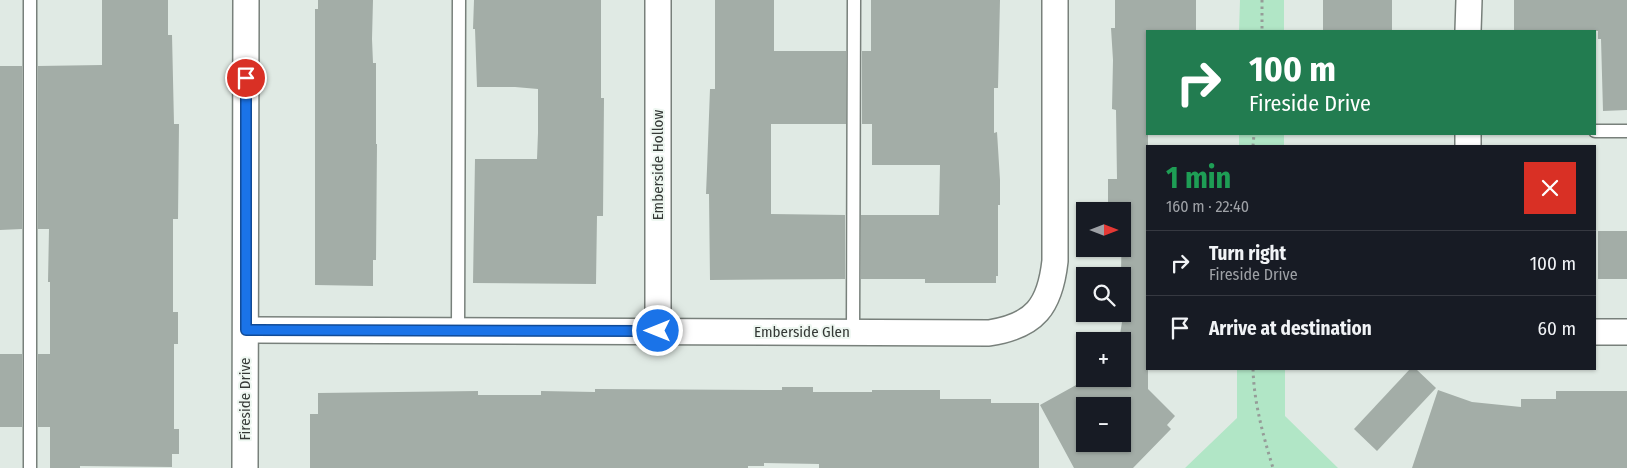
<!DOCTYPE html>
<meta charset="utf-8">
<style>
:root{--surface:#171b24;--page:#20242c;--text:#f1f3f6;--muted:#9ea1a6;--line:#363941}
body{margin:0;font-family:"Fira Sans Condensed",sans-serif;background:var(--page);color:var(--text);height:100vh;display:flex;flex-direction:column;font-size:19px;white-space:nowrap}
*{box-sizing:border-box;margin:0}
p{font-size:16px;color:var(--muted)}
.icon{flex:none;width:28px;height:28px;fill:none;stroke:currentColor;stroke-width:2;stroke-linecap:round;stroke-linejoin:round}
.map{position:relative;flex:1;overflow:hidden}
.details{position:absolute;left:1146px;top:145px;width:450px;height:225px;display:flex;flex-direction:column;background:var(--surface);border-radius:0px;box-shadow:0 1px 4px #0004}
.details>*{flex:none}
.banner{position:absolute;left:1146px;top:30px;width:450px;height:105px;border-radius:0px;box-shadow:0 1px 4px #0004;background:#227c50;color:#fff;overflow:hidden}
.needle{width:32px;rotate:90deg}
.fabs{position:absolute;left:1076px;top:202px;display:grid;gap:10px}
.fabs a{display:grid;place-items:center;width:55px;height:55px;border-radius:0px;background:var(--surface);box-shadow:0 1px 4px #0004;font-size:25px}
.pin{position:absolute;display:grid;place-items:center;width:42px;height:42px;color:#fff;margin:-21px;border:2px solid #fff;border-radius:50%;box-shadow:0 1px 5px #0007}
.me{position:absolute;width:55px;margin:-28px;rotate:270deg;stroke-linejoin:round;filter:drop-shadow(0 0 4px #0008)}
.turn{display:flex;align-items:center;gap:18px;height:105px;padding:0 20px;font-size:22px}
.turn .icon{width:65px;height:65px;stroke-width:2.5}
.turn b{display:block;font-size:35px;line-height:42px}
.round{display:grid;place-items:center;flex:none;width:52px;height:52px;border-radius:0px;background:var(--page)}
.head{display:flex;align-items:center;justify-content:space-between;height:85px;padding:0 20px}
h1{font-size:30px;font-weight:700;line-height:38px;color:#1e9e55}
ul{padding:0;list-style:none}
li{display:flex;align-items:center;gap:15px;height:65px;padding:0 20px;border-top:1px solid var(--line)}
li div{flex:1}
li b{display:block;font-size:19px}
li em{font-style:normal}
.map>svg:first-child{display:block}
.green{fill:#b1e6c6}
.building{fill:#a3ada7;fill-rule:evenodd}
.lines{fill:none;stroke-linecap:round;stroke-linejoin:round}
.service-casing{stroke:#78807b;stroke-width:15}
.minor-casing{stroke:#78807b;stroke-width:28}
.path{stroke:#959c98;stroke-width:3;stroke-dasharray:2.5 4;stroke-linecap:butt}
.service{stroke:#fff;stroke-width:12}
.minor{stroke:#fff;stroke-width:25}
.route-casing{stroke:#114b97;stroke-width:12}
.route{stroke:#1a73e8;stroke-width:9}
.labels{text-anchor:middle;stroke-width:4;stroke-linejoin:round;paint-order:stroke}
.street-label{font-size:15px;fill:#343835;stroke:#eef7f1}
</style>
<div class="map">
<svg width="1627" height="468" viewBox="0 0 1627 468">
<rect width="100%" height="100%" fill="#e0eae4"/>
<g class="green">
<path d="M 1240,0 L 1284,0 L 1284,31 L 1239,31 Z"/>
<rect x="1239" y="134" width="45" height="12"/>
<path d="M 1237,369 L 1285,369 L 1285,416 L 1338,468 L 1185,468 L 1237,418 Z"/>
</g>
<g class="building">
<path d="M 102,0 L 168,0 L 168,35 L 172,35 L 174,124 L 179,124 L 178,219 L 173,219 L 173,312 L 178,312 L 178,344 L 174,344 L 174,429 L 179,429 L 179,454 L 172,454 L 172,467 L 80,466 L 80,468 L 50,468 L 50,427 L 38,427 L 38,354 L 50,354 L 50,282 L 48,282 L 49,229 L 38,229 L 38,66 L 102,65 Z"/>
<path d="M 318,0 L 373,0 L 372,39 L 373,63 L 376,63 L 376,144 L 377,144 L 376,260 L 373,260 L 373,286 L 315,285 L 315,9 L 318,9 Z"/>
<path d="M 474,0 L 601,0 L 601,98 L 604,98 L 603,216 L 597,216 L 596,284 L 473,283 L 475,159 L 537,159 L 538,133 L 538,89 L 515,87 L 477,87 L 475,29 L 473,29 Z"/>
<path d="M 715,0 L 774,0 L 774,51 L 846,51 L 846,124 L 771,124 L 771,214 L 845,215 L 845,279 L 710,280 L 709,194 L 706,194 L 707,169 L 710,89 L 715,89 Z"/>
<path d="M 871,0 L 1000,0 L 998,88 L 994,88 L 994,133 L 997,132 L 1000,180 L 1000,205 L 998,205 L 998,276 L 996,276 L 996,283 L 925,283 L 925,279 L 861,279 L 861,215 L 939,215 L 940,165 L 872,165 L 872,124 L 862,124 L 862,51 L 871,51 Z"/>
<path d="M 1115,0 L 1196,0 L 1196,31 L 1148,31 L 1148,389 L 1175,416 L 1167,425 L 1171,429 L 1133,468 L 1074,468 L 1040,405 L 1087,379 L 1122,379 L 1122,341 L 1119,341 L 1122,322 L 1122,276 L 1121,276 L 1122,210 L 1108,210 L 1108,179 L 1117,179 L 1116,110 L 1112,109 L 1113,60 L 1111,28 L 1115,28 ZM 1085,406 L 1122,406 L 1122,444 L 1085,444 Z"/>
<rect x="1323" y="0" width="69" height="31"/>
<path d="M 1514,0 L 1627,0 L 1627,110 L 1603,111 L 1601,39 L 1598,39 L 1598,31 L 1514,31 Z"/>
<path d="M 0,66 L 22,66 L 22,229 L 0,230 Z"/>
<rect x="1598" y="231" width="29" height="48"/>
<rect x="0" y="354" width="22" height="73"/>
<path d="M 1410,369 L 1416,369 L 1436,388 L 1377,451 L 1354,429 Z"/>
<path d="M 782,387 L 813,387 L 813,392 L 872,392 L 872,390 L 940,390 L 940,399 L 991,399 L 991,403 L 1039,403 L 1039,468 L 819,468 L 819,464 L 764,463 L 764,466 L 748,466 L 748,468 L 310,468 L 310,414 L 318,414 L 318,393 L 478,391 L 478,395 L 541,395 L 541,391 L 595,392 L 595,389 L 782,390 Z"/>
<path d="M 1438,390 L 1472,402 L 1521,407 L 1521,399 L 1556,399 L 1556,391 L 1627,391 L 1627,468 L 1412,468 Z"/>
</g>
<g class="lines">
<g class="service-casing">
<g id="service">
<path d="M 30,0 L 30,468"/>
<path d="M 1595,131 L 1627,131"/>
<path d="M 458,331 L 459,0"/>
<path d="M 853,332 L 854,0"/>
</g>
</g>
<g class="minor-casing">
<g id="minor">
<path d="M 1468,31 L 1469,0"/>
<path d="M 1468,146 L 1468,134"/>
<path d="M 246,330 L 989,333 C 1035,326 1050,306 1055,261 L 1055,0"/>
<path d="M 658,331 L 658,0"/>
<path d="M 1595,332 L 1627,332"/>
<path d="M 245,468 L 246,0"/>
</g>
</g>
<g class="path">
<path d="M 1262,0 L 1262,31"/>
<path d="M 1253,146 L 1254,134"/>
<path d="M 1253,369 C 1254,403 1263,435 1273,468"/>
</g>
<use href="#service" class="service"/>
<use href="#minor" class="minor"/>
</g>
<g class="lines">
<g class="route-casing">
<path id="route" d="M 246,78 L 246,330 L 658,331"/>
</g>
<use href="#route" class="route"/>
</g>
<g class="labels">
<g class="street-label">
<text transform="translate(658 165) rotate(-90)" y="5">Emberside Hollow</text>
<text x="802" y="337">Emberside Glen</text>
<text transform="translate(245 399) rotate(-90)" y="5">Fireside Drive</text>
</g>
</g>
</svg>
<div class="fabs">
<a><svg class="needle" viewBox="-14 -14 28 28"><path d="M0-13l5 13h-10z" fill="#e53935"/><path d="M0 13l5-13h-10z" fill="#9ea1a6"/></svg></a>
<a><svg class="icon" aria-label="search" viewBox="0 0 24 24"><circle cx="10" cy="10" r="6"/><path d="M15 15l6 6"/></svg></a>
<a>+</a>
<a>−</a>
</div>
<div class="pin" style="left:246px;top:78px;background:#d93025"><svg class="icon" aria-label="arrive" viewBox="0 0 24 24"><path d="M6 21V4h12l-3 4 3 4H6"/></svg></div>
<svg class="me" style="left:658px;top:331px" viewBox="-20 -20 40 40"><circle r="17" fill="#1a73e8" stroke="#fff" stroke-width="3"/><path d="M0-11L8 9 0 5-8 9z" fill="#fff"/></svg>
<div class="banner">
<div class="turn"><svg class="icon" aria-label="right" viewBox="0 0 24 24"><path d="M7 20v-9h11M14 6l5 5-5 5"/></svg><div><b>100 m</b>Fireside Drive</div></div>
</div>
<section class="details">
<div class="head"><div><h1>1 min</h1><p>160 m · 22:40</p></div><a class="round" style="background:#d93025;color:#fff"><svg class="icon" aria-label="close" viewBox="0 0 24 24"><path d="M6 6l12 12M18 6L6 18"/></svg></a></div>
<ul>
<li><svg class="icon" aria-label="right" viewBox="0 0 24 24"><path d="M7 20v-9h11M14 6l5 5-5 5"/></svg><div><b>Turn right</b><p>Fireside Drive</p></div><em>100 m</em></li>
<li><svg class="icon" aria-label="arrive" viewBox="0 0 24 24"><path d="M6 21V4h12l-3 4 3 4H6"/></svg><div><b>Arrive at destination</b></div><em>60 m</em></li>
</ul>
</section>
</div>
